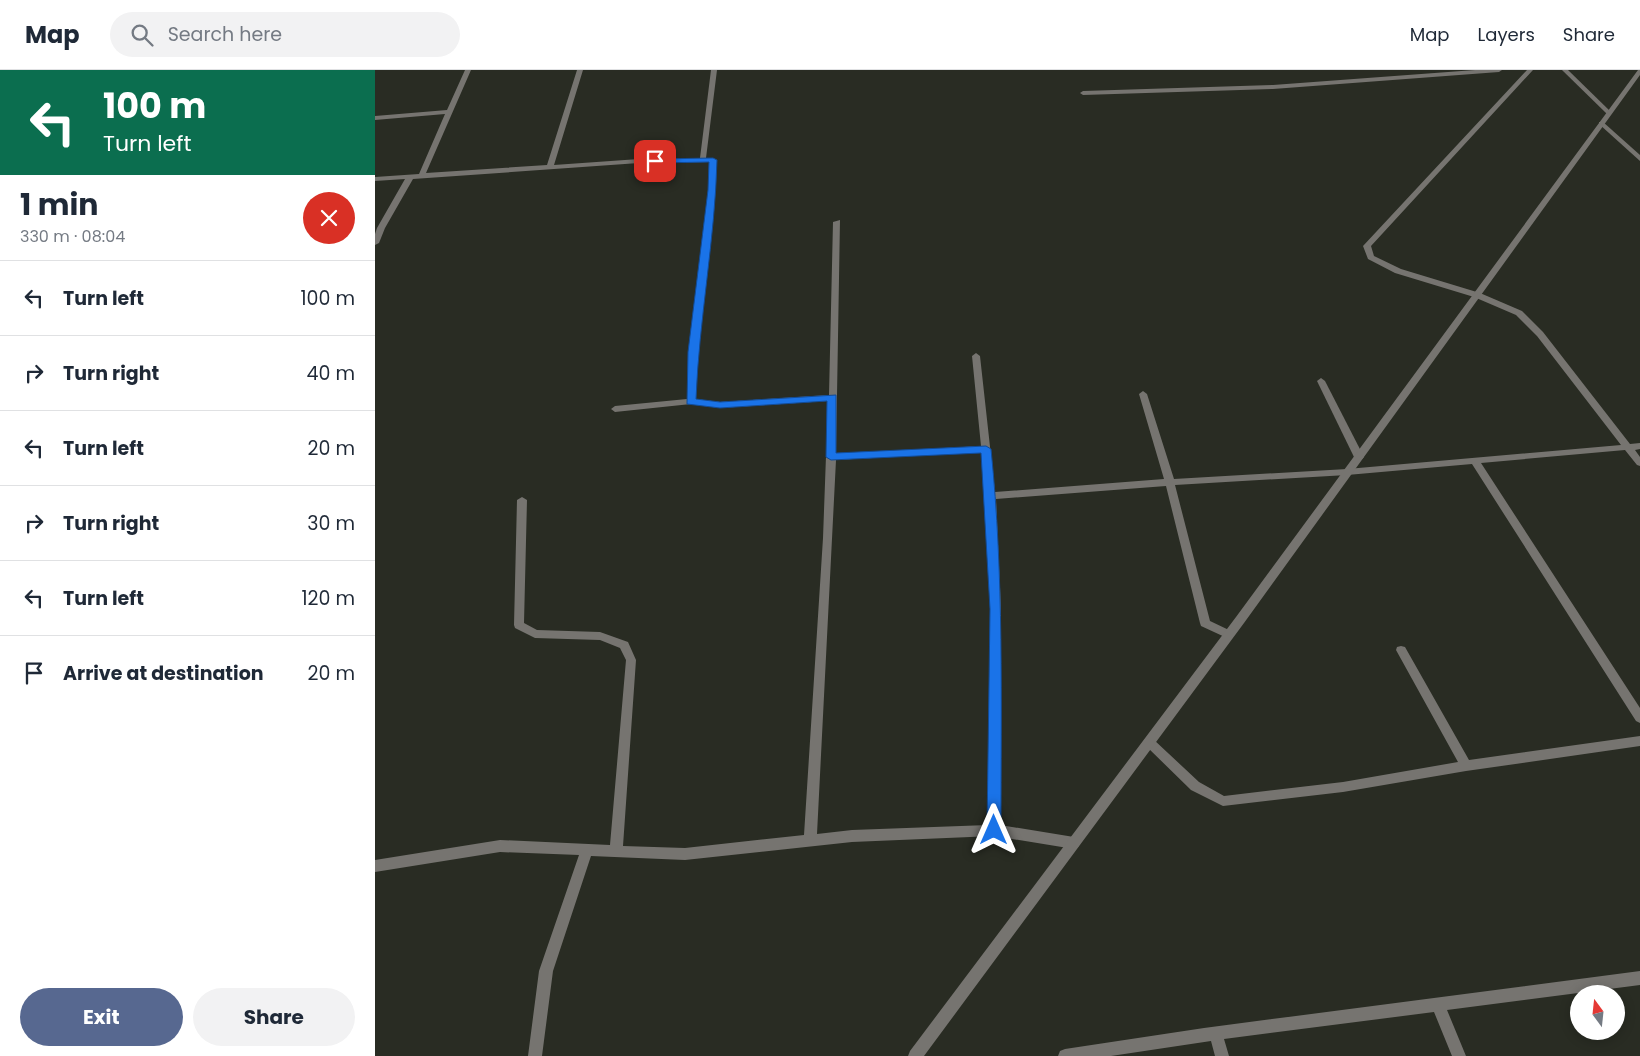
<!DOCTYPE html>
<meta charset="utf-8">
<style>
:root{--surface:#fff;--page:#f2f2f3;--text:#1f2937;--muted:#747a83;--line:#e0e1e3;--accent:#576890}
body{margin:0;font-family:Poppins,sans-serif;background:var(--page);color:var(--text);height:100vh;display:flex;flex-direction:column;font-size:19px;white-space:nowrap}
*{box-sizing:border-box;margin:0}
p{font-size:16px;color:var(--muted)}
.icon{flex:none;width:28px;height:28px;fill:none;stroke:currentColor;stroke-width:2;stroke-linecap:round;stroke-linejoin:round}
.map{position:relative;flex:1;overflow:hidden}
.panel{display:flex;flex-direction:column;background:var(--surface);width:375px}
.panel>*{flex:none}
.top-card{background:#0b6e4f;color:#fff;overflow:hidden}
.needle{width:32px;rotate:345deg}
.controls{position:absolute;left:1195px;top:915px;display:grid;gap:10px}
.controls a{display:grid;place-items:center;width:55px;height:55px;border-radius:50%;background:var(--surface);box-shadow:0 2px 12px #0003;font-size:25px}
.pin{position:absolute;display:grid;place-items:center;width:42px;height:42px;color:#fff;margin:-21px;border-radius:10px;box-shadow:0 2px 8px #0006}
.me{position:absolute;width:55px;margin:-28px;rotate:0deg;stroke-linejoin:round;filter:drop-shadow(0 0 4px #0008)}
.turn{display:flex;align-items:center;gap:18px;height:105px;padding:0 20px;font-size:22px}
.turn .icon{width:65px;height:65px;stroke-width:2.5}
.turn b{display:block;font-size:35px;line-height:42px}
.round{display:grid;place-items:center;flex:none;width:52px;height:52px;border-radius:26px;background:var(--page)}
.overview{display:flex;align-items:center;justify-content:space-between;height:85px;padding:0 20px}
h1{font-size:30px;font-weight:700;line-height:38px}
.primary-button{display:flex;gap:10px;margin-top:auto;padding:10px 20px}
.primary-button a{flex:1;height:58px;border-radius:30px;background:var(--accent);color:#fff;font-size:20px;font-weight:700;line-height:58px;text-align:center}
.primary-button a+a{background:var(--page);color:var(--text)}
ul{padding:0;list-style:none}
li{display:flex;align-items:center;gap:15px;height:75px;padding:0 20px;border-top:1px solid var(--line)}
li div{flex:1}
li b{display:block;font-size:19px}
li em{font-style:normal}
header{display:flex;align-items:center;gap:30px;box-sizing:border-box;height:70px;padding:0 25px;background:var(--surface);border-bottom:1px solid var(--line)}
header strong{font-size:24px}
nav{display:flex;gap:28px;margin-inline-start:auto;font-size:18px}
.search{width:350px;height:45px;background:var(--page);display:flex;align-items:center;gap:12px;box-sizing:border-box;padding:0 18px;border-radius:28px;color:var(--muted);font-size:19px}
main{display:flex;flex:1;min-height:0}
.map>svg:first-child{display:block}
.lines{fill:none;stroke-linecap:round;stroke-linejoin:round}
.service{fill:#767470;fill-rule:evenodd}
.minor{fill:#767470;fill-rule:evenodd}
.tertiary{fill:#767470;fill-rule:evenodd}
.route{fill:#1a73e8;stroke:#114b97}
</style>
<header>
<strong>Map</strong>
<div class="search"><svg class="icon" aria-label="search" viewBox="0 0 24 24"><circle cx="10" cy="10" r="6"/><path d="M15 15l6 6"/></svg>Search here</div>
<nav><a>Map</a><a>Layers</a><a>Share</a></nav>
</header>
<main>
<section class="panel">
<div class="top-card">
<div class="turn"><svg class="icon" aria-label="left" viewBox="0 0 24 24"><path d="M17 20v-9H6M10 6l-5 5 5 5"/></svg><div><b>100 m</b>Turn left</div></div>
</div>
<div class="overview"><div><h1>1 min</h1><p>330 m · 08:04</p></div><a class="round" style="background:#d93025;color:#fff"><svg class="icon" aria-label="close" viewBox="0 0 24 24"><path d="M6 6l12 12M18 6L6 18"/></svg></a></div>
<ul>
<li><svg class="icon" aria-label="left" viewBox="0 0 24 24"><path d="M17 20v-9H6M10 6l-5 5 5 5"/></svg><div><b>Turn left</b></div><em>100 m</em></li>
<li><svg class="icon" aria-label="right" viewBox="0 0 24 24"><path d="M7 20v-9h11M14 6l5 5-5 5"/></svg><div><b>Turn right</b></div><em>40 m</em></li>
<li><svg class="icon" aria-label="left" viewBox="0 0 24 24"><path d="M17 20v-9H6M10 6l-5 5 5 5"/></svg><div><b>Turn left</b></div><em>20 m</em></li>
<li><svg class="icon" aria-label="right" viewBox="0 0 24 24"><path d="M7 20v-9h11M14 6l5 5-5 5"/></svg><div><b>Turn right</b></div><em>30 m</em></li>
<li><svg class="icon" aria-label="left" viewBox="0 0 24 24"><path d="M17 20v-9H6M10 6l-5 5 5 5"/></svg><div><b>Turn left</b></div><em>120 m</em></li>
<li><svg class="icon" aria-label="arrive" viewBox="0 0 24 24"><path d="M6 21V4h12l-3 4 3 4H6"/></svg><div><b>Arrive at destination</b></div><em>20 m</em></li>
</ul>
<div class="primary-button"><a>Exit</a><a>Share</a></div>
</section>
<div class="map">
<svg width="1265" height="986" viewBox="0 0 1265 986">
<rect width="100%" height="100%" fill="#292c23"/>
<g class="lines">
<path class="service" d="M 946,308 L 950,311 L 989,387 L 987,389 L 981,389 L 979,387 L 942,311 Z"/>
<g class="minor">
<path d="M 90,0 L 96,0 L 51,103 L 172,95 L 202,0 L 208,0 L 179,95 L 264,89 L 325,88 L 336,0 L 342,0 L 331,88 L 338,88 L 341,90 C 338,170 325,249 320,329 L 345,332 L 454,325 L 458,152 L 465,150 L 461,384 L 606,376 L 597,286 L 601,283 L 605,286 L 620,422 L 789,409 L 764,324 L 768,321 L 772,324 L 799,409 L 972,399 L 1246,375 L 1162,266 L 1141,245 L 1099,227 L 1020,203 L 993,189 L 988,176 L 1152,0 L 1158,0 L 996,176 L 999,186 L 1026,199 L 1105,223 L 1147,241 L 1168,262 L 1255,374 L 1265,373 L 1265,379 L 1260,380 L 1265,387 L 1265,396 L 1262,395 L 1250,380 L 1106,393 L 1265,638 L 1265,653 L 1261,651 L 1097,394 L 972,405 L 800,415 L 835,551 L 856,561 L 857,564 L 856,567 L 852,568 L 826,556 L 825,553 L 791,416 L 621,429 L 626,539 L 625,755 L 699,767 L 703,769 L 705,773 L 703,777 L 699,779 L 619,766 L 477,772 L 310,790 L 216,786 L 178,901 L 167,986 L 153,986 L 164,901 L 204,785 L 125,782 L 0,802 L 0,790 L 125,770 L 235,775 L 251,590 L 245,578 L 225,570 L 160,568 L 140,558 L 139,555 L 142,430 L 147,427 L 152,430 L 149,553 L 162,560 L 225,562 L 253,572 L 261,590 L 248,776 L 310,778 L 429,765 L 448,468 L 453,331 L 345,338 L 316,334 L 240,342 L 236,339 L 240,336 L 312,329 C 317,249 331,171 335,92 L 264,93 L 38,109 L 10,158 L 4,173 L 0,175 L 0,164 L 2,158 L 30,109 L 0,111 L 0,107 L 44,104 L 70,44 L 0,50 L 0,46 L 72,40 ZM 607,382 C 620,506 615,631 613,755 L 477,760 L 442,764 L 461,390 Z"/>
<path d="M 1100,0 L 1127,0 L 1124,2 L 898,19 L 708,25 L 705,23 L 708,21 L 898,15 Z"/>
<path d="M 1187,0 L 1193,0 L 1236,42 L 1236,44 L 1232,44 Z"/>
<path d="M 1224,52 L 1228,52 L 1265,85 L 1265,91 L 1224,54 Z"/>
<path d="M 1026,576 L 1030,577 L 1094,690 L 1265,666 L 1265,676 L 1091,701 L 968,722 L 848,736 L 816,720 L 770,675 L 768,672 L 770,669 L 774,667 L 778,669 L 824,712 L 849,726 L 968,712 L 1083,692 L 1021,580 L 1022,577 Z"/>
<path d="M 1265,901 L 1265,915 L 1072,940 L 1091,986 L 1077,986 L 1059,942 L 849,969 L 854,986 L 840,986 L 836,971 L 736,986 L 683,986 L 685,981 L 690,979 L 829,958 Z"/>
</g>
<path class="tertiary" d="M 1263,0 L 1265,0 L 1265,5 L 869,553 L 549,986 L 533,986 L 535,981 L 861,547 Z"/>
</g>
<path class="route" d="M 338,88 L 342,90 C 340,170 324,249 321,329 L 345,332 L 461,325 L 461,383 L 611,376 L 616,379 C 629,506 626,633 626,760 L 624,765 L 619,766 L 614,765 L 612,760 L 615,539 L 606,383 L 456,390 L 451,387 L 452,331 L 345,338 L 312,334 L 313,282 L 333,120 L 334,92 L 280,93 L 276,91 L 280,89 Z"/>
</svg>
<div class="controls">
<a><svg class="needle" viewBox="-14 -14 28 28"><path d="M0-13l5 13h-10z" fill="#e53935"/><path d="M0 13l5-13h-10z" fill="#747a83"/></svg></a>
</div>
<div class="pin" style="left:280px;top:91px;background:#d93025"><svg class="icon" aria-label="arrive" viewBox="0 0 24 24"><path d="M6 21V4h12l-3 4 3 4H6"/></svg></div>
<svg class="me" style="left:619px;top:760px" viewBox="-20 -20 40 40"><path d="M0-17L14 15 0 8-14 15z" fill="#1a73e8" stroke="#fff" stroke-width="4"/></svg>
</div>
</main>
